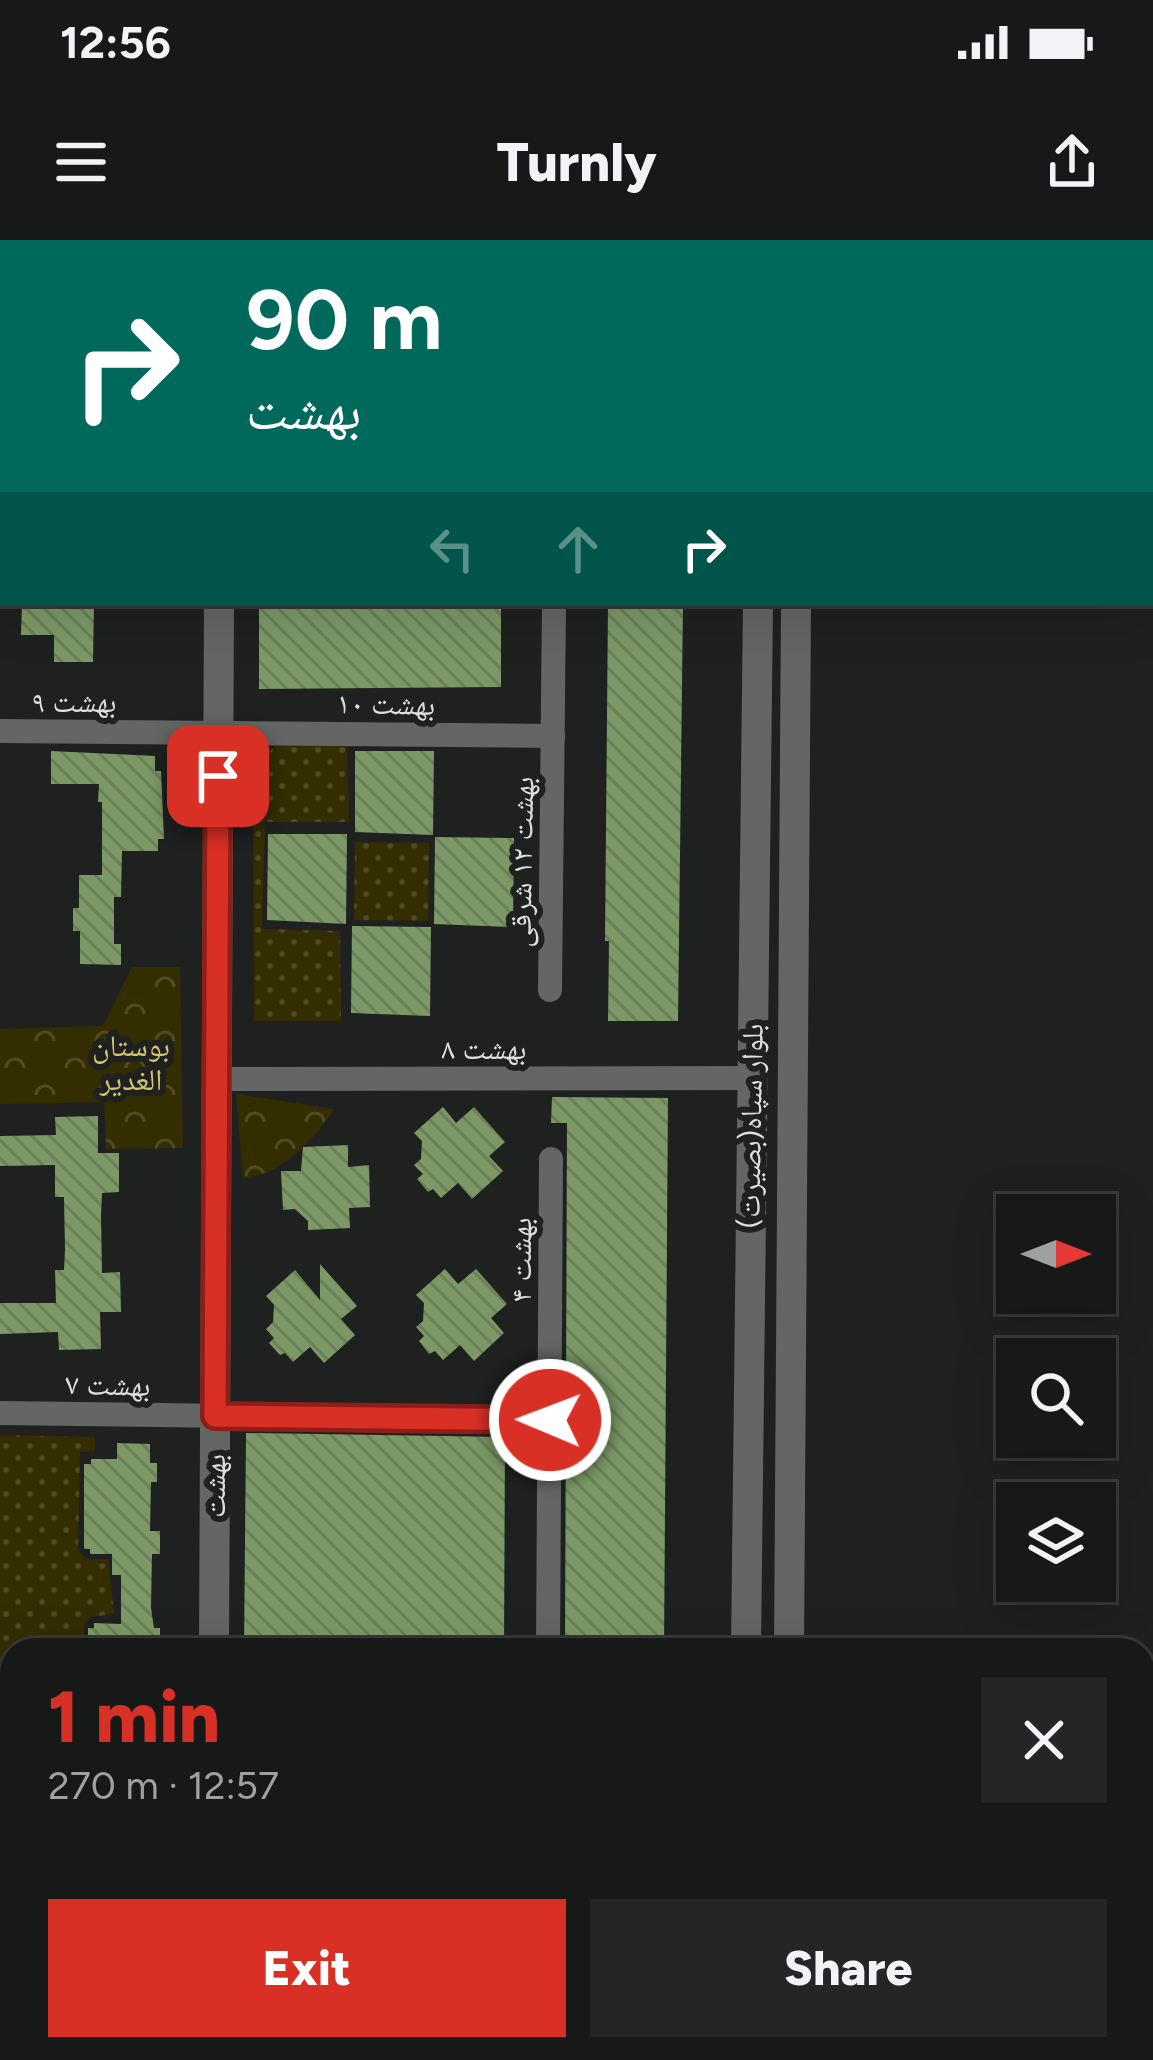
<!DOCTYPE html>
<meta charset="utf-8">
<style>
:root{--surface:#161918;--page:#232625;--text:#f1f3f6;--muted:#9ea0a2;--line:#353837;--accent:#d93025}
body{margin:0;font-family:Figtree,"Noto Naskh Arabic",sans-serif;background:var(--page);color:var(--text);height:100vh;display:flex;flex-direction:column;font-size:45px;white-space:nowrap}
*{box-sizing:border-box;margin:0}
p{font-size:39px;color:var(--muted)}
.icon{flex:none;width:66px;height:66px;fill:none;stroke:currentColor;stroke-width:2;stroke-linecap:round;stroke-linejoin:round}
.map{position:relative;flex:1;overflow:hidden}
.drawer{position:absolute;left:0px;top:1398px;width:1155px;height:423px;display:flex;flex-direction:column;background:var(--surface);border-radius:36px 36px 0 0;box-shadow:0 12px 48px #0002,0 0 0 3px var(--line)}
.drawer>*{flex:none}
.top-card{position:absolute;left:0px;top:0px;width:1155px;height:366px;box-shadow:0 12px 48px #0002,0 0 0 3px var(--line);background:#00695c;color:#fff;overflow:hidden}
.needle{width:78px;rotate:90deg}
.fabs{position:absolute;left:996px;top:954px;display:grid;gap:24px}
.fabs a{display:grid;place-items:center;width:120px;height:120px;border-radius:0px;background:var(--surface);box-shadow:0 12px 48px #0002,0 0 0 3px var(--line);font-size:60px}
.pin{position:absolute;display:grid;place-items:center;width:102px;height:102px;color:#fff;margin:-51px;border-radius:24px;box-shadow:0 6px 18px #0006}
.me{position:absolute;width:132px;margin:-66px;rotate:271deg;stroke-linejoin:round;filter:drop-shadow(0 0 9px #0008)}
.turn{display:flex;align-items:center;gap:42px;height:252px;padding:0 48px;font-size:54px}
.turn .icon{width:156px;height:156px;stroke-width:2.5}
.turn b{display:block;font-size:84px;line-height:102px}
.lanes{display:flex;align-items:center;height:114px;padding:0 48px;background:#0003;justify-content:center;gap:60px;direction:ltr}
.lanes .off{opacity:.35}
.round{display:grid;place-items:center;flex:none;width:126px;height:126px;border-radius:0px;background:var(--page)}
.headline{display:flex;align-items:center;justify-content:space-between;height:204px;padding:0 48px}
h1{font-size:72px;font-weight:800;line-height:90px;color:var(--accent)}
.cta{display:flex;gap:24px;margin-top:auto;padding:24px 48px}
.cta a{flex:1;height:138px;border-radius:0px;background:var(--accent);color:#fff;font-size:48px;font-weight:800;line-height:138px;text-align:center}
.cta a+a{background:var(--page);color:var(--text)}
.status{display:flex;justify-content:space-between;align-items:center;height:84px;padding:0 60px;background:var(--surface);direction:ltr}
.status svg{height:33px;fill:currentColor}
header{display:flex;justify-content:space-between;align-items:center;height:156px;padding:0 48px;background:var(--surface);font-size:54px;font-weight:800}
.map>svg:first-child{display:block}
.grass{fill:url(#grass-dots)}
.park{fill:url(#park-crowns)}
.building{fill:url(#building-back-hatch)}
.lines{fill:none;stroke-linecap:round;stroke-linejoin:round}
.street{stroke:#636664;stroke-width:24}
.secondary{stroke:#636664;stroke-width:30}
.route-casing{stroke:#8d1f18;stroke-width:30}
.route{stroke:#d93025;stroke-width:21}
.labels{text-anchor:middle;stroke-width:12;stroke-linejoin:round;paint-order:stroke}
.street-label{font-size:30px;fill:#dddfde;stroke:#1e2120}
.park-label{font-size:30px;fill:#d4c56d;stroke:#1e2120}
</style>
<div class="status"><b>12:56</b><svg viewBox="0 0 49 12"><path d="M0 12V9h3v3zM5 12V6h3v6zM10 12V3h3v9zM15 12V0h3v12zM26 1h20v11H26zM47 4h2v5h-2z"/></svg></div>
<header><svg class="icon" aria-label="menu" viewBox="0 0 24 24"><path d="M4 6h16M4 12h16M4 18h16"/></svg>Turnly<svg class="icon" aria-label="share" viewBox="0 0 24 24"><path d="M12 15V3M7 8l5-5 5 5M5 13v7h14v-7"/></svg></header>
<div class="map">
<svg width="1153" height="1820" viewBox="0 0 1153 1820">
<defs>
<pattern id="grass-dots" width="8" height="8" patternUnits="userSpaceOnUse" patternTransform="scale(3)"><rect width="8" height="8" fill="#342d00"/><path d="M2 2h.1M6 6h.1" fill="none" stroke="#514b25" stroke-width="1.8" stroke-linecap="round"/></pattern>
<pattern id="park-crowns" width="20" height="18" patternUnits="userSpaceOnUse" patternTransform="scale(3)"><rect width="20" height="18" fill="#342d00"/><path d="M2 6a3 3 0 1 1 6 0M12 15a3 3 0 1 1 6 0" fill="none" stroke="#514b25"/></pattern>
<pattern id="building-back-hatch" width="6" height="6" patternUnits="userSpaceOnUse" patternTransform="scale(3)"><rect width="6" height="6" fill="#7c9965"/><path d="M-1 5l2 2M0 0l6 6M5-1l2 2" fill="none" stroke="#6b7f5b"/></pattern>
</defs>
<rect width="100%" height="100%" fill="#1e2120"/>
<g class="grass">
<path d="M 347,504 L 349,582 L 265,582 L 262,689 L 340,691 L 341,781 L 254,781 L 253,526 L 275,506 Z"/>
<path d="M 355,602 L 429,603 L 428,681 L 354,680 Z"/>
<path d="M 0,1195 L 95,1197 L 95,1211 L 80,1212 L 78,1310 L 86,1319 L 108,1319 L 114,1374 L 90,1377 L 84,1385 L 84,1410 L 12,1410 L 12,1496 L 0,1496 Z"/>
</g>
<g class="park">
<path d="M 132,727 L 180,727 L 183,908 L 106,909 L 104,862 L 0,864 L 0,789 L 103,786 Z"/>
<path d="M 236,854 L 334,869 C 316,898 279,937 243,938 Z"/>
</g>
<g class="building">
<path d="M 22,363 L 94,363 L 93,422 L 54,422 L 54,395 L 21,395 Z"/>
<path d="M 259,363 L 501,363 L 501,447 L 259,449 Z"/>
<path d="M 608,363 L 683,363 L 678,781 L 608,781 L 609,701 L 605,701 Z"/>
<path d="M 51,511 L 155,516 L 155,531 L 161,531 L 164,599 L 158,599 L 158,611 L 122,611 L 121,657 L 114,657 L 114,704 L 121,704 L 121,725 L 80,724 L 80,691 L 73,691 L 73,668 L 79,668 L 79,635 L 102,635 L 102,562 L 98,562 L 99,544 L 51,544 Z"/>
<path d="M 355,511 L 434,511 L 433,595 L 355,592 Z"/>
<path d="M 268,594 L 347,594 L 346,684 L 267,680 Z"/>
<path d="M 435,597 L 514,598 L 513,687 L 434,684 Z"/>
<path d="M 352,686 L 431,687 L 430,776 L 351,773 Z"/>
<path d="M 552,857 L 668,858 L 664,1410 L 565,1410 L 567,883 L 551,883 Z"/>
<path d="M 443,867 L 456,883 L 474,867 L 505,902 L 489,916 L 503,931 L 472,959 L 458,943 L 441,958 L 433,949 L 428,952 L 417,939 L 423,934 L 414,925 L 421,919 L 422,901 L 414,893 Z"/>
<path d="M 98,876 L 98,913 L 119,913 L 119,952 L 102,953 L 101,976 L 102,1033 L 120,1032 L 121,1072 L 100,1072 L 101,1109 L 59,1110 L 58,1092 L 0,1094 L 0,1063 L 56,1063 L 55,1030 L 64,1030 L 65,1010 L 64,957 L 55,957 L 55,925 L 0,926 L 0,896 L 56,895 L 55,877 Z"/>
<path d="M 348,905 L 348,927 L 369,925 L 370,967 L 349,968 L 350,988 L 308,990 L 308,981 L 295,969 L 283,970 L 281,931 L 301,931 L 303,907 Z"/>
<path d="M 320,1024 L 357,1066 L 341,1079 L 355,1095 L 324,1123 L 310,1107 L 293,1122 L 285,1113 L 280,1115 L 269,1103 L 274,1098 L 266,1089 L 273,1082 L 274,1065 L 266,1056 L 295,1030 L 320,1060 Z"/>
<path d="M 445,1029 L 458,1044 L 476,1029 L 507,1064 L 491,1078 L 504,1093 L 474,1121 L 460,1105 L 443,1120 L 435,1111 L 429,1114 L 419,1101 L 424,1096 L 416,1087 L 423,1081 L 424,1063 L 416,1055 Z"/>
<path d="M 246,1193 L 505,1197 L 504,1410 L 244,1410 Z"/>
<path d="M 117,1203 L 150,1204 L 150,1223 L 157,1223 L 157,1242 L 151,1242 L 150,1291 L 160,1291 L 160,1314 L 152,1314 L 151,1368 L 154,1388 L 160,1388 L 160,1406 L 154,1406 L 154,1410 L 88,1410 L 88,1388 L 94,1388 L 94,1383 L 121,1384 L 121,1335 L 112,1335 L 112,1314 L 90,1314 L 90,1309 L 84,1309 L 84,1224 L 91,1224 L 91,1219 L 117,1219 Z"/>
</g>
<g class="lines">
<g class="street">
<path d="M 557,3 L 557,0"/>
<path d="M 0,491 L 553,496"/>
<path d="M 550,750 L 554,363"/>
<path d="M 217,839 L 752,838"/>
<path d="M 0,1173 L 550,1180"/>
<path d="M 548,1410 L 551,919"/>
<path d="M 0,1526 L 12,1526"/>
<path d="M 4,1820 L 21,1809"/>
<path d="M 546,1820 L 546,1809"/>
</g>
<g class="secondary">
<path d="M 221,3 L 221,0"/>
<path d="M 762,3 L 762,0"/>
<path d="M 798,3 L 798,0"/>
<path d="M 214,1410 L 219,363"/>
<path d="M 746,1410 L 758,363"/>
<path d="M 789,1410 L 796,363"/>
<path d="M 746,1809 L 747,1820"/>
<path d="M 789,1809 L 790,1820"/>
<path d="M 212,1820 L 212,1809"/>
</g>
</g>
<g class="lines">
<g class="route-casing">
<path id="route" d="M 218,536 L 215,1176 L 550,1180"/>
</g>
<use href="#route" class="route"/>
</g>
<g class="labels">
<g class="street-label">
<text x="74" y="472">بهشت ۹</text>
<text transform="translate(386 464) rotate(1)" y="10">بهشت ۱۰</text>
<text transform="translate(522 622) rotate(-89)" y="10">بهشت ۱۲ شرقی</text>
<text x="484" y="819">بهشت ۸</text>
<text transform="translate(751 886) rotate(-89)" y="10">بلوار سپاه(بصیرت)</text>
<text transform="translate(521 1020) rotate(-90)" y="10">بهشت ۴</text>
<text transform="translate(108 1145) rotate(1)" y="10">بهشت ۷</text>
<text transform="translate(215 1246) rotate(-90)" y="10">بهشت</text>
</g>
<g class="park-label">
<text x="131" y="816">بوستان<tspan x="131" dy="34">الغدیر</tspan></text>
</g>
</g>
</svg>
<div class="fabs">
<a><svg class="needle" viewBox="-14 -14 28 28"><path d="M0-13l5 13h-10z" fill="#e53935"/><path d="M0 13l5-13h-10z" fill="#9ea0a2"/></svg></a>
<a><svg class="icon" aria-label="search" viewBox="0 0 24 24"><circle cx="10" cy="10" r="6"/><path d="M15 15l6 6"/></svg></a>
<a><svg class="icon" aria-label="layers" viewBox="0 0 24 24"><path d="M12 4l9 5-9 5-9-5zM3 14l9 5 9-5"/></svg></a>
</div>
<div class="pin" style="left:218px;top:536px;background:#d93025"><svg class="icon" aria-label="arrive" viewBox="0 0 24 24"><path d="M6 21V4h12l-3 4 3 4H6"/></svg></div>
<svg class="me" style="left:550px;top:1180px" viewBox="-20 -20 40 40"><circle r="17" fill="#d93025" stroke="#fff" stroke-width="3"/><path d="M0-11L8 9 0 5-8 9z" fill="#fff"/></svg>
<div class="top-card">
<div class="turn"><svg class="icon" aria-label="right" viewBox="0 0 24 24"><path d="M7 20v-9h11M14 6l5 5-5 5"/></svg><div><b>90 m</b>بهشت</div></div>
<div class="lanes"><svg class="icon off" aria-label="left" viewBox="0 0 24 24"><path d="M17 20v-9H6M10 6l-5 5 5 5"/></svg><svg class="icon off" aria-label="ahead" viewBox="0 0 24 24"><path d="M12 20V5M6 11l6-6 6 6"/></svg><svg class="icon" aria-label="right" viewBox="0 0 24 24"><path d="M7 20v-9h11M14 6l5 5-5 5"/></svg></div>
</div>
<section class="drawer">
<div class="headline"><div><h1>1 min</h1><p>270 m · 12:57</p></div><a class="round"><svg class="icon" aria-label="close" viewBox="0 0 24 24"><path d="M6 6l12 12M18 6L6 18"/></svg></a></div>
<div class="cta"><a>Exit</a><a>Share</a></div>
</section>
</div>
